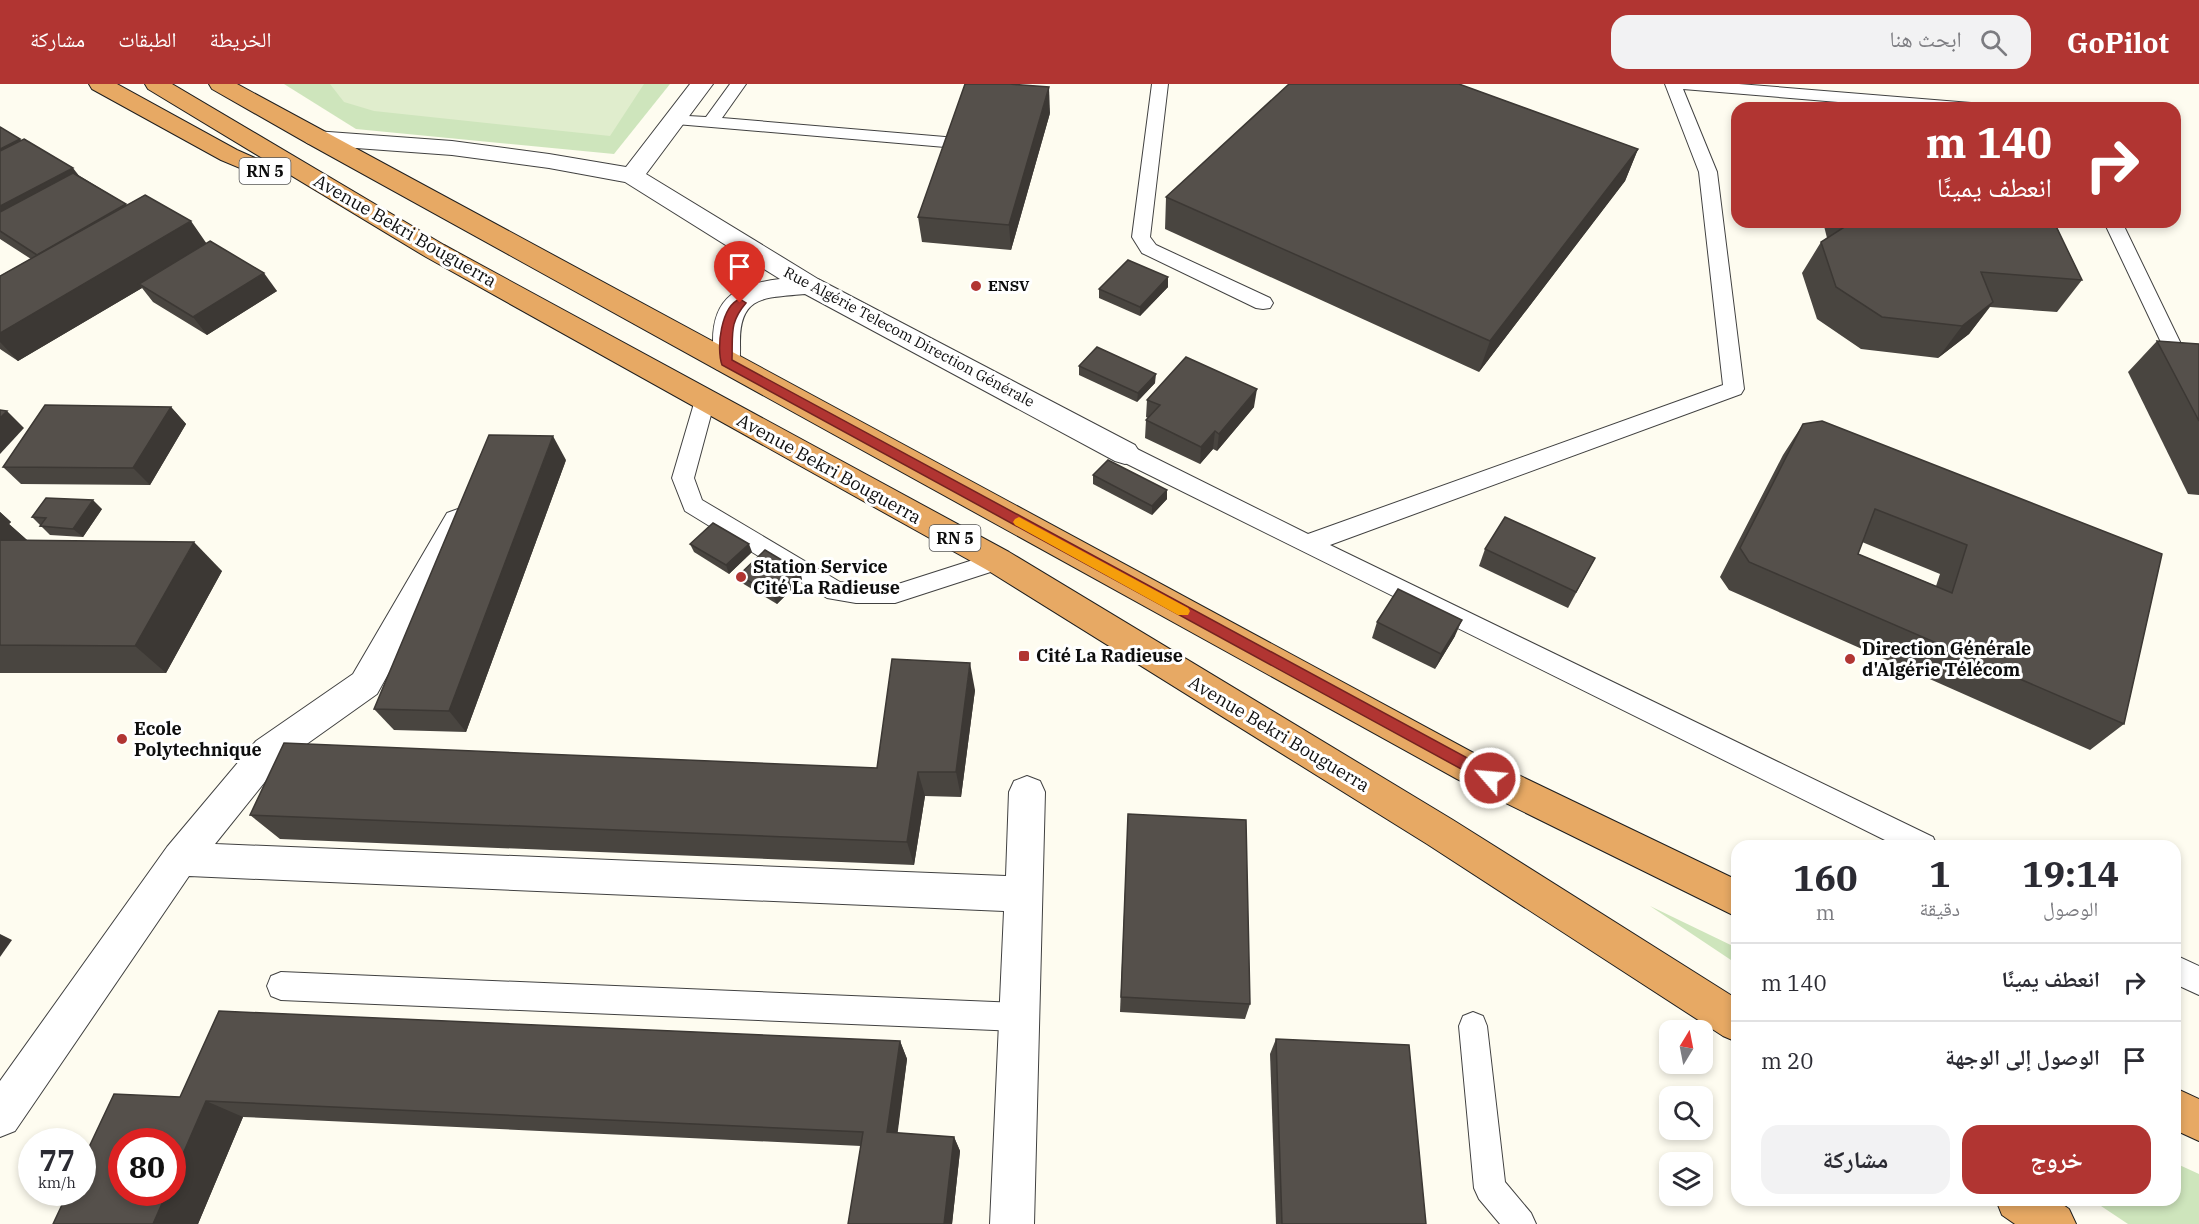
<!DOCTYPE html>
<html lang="ar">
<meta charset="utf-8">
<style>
:root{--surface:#fff;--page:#f2f2f3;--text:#2b2b33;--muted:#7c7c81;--line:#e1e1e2;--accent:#b13532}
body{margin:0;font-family:"IBM Plex Serif","Noto Naskh Arabic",serif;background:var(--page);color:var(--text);direction:rtl;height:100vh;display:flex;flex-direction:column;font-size:22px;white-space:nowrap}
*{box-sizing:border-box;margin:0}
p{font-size:20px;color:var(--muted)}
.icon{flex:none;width:33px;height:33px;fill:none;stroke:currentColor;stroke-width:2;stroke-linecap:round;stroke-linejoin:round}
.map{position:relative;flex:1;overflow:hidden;direction:ltr}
.side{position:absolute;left:1731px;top:756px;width:450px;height:366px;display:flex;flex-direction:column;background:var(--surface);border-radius:18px;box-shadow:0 3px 9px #0003;direction:rtl}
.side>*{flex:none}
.banner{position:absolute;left:1731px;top:18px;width:450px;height:126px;border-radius:18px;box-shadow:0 3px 9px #0003;direction:rtl;background:#b13532;color:#fff;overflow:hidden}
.needle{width:39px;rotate:10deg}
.tools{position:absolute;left:1659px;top:936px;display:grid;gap:12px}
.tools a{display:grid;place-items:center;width:54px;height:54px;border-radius:12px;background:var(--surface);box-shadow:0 3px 9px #0003;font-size:30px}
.speed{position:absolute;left:18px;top:1044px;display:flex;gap:12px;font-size:30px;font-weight:700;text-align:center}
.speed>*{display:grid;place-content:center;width:78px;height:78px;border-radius:50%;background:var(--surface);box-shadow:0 3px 9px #0003;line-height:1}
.speed small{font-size:15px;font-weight:400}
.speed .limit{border:9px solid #d22;background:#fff;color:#111}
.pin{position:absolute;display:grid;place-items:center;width:51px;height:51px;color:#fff;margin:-62px -26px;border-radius:50% 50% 50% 0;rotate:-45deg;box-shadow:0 0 6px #0007}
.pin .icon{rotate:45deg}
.me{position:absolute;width:66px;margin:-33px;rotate:297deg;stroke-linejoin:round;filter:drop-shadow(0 0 4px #0008)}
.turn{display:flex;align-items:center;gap:21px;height:126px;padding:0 30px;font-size:27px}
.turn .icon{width:78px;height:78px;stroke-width:2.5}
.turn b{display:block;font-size:42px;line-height:51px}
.eta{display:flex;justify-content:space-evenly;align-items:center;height:102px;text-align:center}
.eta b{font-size:36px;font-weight:700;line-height:42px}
.cta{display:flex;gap:12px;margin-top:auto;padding:12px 30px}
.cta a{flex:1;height:69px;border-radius:18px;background:var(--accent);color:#fff;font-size:24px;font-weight:700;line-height:69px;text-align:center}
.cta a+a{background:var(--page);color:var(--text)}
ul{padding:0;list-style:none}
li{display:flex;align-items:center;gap:18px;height:78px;padding:0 30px;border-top:2px solid var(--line)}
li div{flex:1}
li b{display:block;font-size:22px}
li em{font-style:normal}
header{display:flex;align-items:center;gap:36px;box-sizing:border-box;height:84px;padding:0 30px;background:var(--accent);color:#fff}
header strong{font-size:28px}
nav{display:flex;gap:33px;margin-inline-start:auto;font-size:21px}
.search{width:420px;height:54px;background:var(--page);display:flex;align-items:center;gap:15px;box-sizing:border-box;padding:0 21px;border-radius:18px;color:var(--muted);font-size:22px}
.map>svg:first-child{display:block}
.green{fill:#cee5bc}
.pitch{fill:#e0edcd}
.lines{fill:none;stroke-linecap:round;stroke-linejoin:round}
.lane-casing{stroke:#414141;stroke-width:2}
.street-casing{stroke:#414141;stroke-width:2}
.highway-casing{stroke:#1f1f1f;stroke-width:2}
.lane{fill:#fff;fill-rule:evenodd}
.street{fill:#fff;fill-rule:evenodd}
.highway{fill:#e7a964;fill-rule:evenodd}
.wall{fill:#494540;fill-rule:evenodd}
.shaded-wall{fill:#3c3834}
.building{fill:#55504b;stroke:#3c3834;stroke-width:1.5;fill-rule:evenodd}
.route{fill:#b13532;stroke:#732220;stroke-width:1.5}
.slow{fill:#f59e0b}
.poi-dot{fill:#b13532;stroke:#fff;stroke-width:2}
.labels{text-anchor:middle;stroke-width:6;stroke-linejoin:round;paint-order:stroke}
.far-poi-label{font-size:15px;font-weight:bold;fill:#0e0e0e;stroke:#fff;text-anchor:start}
.far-street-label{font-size:15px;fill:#0e0e0e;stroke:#fff}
.shield{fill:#fff;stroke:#565656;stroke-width:1.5}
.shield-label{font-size:16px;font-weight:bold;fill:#0e0e0e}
.street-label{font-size:18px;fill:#0e0e0e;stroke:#fff}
.poi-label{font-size:18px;font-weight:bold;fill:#0e0e0e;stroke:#fff;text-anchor:start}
</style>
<header>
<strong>GoPilot</strong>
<div class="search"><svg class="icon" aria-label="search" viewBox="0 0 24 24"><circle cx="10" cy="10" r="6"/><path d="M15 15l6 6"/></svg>ابحث هنا</div>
<nav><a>الخريطة</a><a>الطبقات</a><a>مشاركة</a></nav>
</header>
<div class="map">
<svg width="2199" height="1140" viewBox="0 0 2199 1140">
<rect width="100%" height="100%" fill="#fefcf0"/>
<g class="green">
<path d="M 284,0 L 670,0 L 614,70 L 356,45 Z"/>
<path d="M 1650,822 L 1737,864 L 1737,880 Z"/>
<path d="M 2175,1079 L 2199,1090 L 2199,1140 L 2128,1140 L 2092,1116 L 2175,1116 Z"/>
</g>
<path class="pitch" d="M 330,0 L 644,0 L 610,52 L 374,27 L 344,18 Z"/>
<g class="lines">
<g class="lane-casing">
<g id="lane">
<path d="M 730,0 L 746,0 L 722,34 L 945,53 L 951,54 L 954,58 L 951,62 L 945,63 L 676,40 L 670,39 L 668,35 L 670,31 L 706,33 Z"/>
<path d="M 1152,0 L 1168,0 L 1150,153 L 1156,161 L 1270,214 L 1273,219 L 1270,224 L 1263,225 L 1256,224 L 1142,169 L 1132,153 Z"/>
<path d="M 1665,0 L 1739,0 L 1971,19 L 1979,24 L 1910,24 L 1683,5 L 1717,88 L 1744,305 L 1741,310 L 1330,461 L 1933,753 L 1937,762 L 1897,762 L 1117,375 L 1114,369 L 1117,363 L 1125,361 L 1133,363 L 1308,450 L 1723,301 L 1699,88 Z"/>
<path d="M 2104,138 L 2122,138 L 2182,262 L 2199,263 L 2199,277 L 2168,273 Z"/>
<path d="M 705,309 L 712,311 L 715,316 L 694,394 L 702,416 L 840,498 L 895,501 L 998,468 L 1006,471 L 1009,477 L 1006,483 L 895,519 L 856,519 L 827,514 L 685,427 L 672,394 L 695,316 L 698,311 Z"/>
<path d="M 2175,871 L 2199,882 L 2199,911 L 2175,900 Z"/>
<path d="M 281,888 L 1018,919 L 1028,923 L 1032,933 L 1028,943 L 1018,947 L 281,916 L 271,912 L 267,902 L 271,892 Z"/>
<path d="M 1473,928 L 1483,932 L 1487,942 L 1505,1098 L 1531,1129 L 1536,1140 L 1500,1140 L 1479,1115 L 1474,1104 L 1459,942 L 1463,932 Z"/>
</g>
</g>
<g class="street-casing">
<g id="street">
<path d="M 690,0 L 713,0 L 646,90 L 818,195 L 1135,361 L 1140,369 L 1135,377 L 1125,380 L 1115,377 L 805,210 C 767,214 740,210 740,257 C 740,268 741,276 736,285 L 726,288 L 716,285 C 711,276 712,267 713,257 C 713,212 739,200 780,195 L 625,98 L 549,84 L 452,71 L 315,61 L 307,59 L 303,54 L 307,49 L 315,47 L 452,57 L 549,70 L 626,83 Z"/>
<path d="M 458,425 L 469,429 L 473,437 L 377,610 L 280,679 L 215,760 L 1006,792 L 1009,708 L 1014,697 L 1027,692 L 1040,697 L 1045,708 L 1034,1140 L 990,1140 L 1004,827 L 189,792 L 15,1047 L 0,1053 L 0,997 L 167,763 L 256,657 L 353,590 L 447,429 Z"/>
</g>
</g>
<g class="highway-casing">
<g id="highway">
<path d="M 89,0 L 117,0 L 237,66 L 280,85 L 283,90 L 280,95 L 271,97 L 221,76 L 92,5 Z"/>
<path d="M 145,0 L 172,0 L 444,161 L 1009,468 L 1453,736 L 1737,915 L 1737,958 L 1723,952 L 1427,760 L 987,486 L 426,173 L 148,5 Z"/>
<path d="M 209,0 L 237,0 L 1481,673 L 1737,796 L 1737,833 L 1457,695 L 307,59 L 212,5 Z"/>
<path d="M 2175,1004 L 2199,1015 L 2199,1057 L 2175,1046 Z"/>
<path d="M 1996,1116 L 2056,1116 L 2069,1125 L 2076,1140 L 2015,1140 L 2002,1131 Z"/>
</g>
</g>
<use href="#lane" class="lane"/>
<use href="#street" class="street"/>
<use href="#highway" class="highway"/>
</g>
<g class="wall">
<path d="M 1050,29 L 1011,166 L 922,158 L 918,133 Z"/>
<path d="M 0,43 L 127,121 L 206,159 L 277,207 L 207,251 L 153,218 L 142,204 L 18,277 L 0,265 L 0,192 L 31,175 L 0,155 Z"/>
<path d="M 1638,65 L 1625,97 L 1479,288 L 1165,145 L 1166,113 Z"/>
<path d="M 1823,138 L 2054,138 L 2082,196 L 2057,228 L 1990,223 L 1969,250 L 1938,274 L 1861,265 L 1817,235 L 1802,189 L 1821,158 L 1827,154 Z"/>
<path d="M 1168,193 L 1168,203 L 1140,232 L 1099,214 L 1099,205 Z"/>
<path d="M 2157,257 L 2199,260 L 2199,411 L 2188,410 L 2128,288 Z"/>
<path d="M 1079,282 L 1155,299 L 1137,318 L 1079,291 Z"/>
<path d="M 1147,316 L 1254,323 L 1217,367 L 1213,365 L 1200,380 L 1145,354 L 1146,336 L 1148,334 L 1146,333 Z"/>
<path d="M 171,323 L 186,340 L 150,401 L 21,400 L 3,383 Z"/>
<path d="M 1803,340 L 2162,470 L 2124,640 L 2090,666 L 1729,506 L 1720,493 L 1783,371 ZM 1862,458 L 1940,490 L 1936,502 L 1858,470 Z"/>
<path d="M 566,376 L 466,648 L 394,646 L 374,625 Z"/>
<path d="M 1093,391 L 1167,406 L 1167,415 L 1152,431 L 1093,400 Z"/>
<path d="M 102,425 L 83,453 L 50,451 L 32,433 Z"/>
<path d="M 0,428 L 11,438 L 9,440 L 27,456 L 222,487 L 166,589 L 0,589 Z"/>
<path d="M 690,460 L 752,468 L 729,490 L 694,468 Z"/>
<path d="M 1485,465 L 1595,474 L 1568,524 L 1479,482 Z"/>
<path d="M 739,491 L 802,495 L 777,520 L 742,499 Z"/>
<path d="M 1377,538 L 1455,552 L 1435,585 L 1372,554 Z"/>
<path d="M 975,606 L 961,713 L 925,712 L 914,781 L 280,755 L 250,731 L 877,684 Z"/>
<path d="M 1128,730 L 1250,920 L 1245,935 L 1120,928 Z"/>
<path d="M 1276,955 L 1426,1140 L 1276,1140 L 1270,970 Z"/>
<path d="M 900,957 L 907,975 L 897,1049 L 954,1053 L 960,1067 L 952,1140 L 848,1140 L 861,1062 L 243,1033 L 198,1140 L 53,1140 L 180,1013 Z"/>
</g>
<g class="shaded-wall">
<path d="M 1049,3 L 1050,29 L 1011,166 L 1009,141 Z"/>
<path d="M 20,55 L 34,73 L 0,91 L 0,65 Z"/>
<path d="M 1638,65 L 1625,97 L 1479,288 L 1490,257 Z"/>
<path d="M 73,84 L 87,102 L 0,147 L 0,122 Z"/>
<path d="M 191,137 L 209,163 L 139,200 L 142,204 L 18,277 L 0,258 L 0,249 Z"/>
<path d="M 264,189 L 277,207 L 207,251 L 193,233 Z"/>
<path d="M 1168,193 L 1168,203 L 1140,232 L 1140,223 Z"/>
<path d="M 1993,218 L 1969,250 L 1938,274 L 1962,242 Z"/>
<path d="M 1156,290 L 1155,299 L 1137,318 L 1138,309 Z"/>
<path d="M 1257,305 L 1254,323 L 1217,367 L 1219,350 Z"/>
<path d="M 171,323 L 186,340 L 150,401 L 133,384 Z"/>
<path d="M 7,327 L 24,344 L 0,370 L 0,334 Z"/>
<path d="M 1215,347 L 1213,365 L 1200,380 L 1201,363 Z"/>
<path d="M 553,352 L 566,376 L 466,648 L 449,627 Z"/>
<path d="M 1167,406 L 1167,415 L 1152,431 L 1152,422 Z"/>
<path d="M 93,416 L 102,425 L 83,453 L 73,445 Z"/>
<path d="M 0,428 L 11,438 L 9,440 L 27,456 L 0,476 Z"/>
<path d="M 194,458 L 222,487 L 166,589 L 135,562 Z"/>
<path d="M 749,460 L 752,468 L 729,490 L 726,481 Z"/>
<path d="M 800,487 L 802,495 L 777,520 L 773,512 Z"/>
<path d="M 1462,536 L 1455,552 L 1435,585 L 1441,570 Z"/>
<path d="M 970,579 L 975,606 L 961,713 L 956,688 Z"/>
<path d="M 918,688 L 925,712 L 914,781 L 907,758 Z"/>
<path d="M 0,850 L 12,856 L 0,873 Z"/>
<path d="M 900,957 L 907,975 L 896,1062 L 887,1048 Z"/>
<path d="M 206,1017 L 243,1033 L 198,1140 L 153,1140 L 167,1108 L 172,1108 L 172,1095 Z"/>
<path d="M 954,1053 L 960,1067 L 952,1140 L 944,1140 Z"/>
</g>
<g class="building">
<path d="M 965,0 L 1009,0 L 1049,3 L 1009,141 L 918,133 Z"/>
<path d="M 1289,0 L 1459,0 L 1638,65 L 1490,257 L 1166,113 Z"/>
<path d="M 0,43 L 20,55 L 0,65 Z"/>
<path d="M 24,55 L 73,84 L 0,122 L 0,67 Z"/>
<path d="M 73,89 L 126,120 L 37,171 L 0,147 L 0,128 Z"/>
<path d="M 145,111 L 191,137 L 0,249 L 0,192 Z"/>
<path d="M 1852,138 L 2054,138 L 2082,196 L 1981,188 L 1993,218 L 1962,242 L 1882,233 L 1836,203 L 1821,158 Z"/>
<path d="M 210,157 L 264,189 L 193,233 L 139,200 Z"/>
<path d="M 1128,176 L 1168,193 L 1140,223 L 1099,205 Z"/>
<path d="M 2157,257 L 2199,260 L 2199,337 Z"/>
<path d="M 1097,263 L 1156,290 L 1138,309 L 1079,282 Z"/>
<path d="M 1186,273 L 1257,305 L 1219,350 L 1215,347 L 1201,363 L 1146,336 L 1160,321 L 1147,316 Z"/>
<path d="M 45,321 L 171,323 L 133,384 L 3,383 Z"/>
<path d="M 0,326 L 7,327 L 0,334 Z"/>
<path d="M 1822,337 L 2162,470 L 2124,640 L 1749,478 L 1740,464 L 1803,340 ZM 1875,425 L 1967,461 L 1952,509 L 1858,470 Z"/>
<path d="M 489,351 L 553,352 L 449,627 L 374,625 Z"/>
<path d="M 1108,376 L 1167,406 L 1152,422 L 1093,391 Z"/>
<path d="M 46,414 L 93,416 L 73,445 L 40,442 L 46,434 L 32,433 Z"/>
<path d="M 1505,433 L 1595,474 L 1576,508 L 1485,465 Z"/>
<path d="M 713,439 L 749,460 L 726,481 L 690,460 Z"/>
<path d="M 0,456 L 194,458 L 135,562 L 0,561 Z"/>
<path d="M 765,466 L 800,487 L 773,512 L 739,491 Z"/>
<path d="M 1398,505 L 1462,536 L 1441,570 L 1377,538 Z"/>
<path d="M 892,575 L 970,579 L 956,688 L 918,688 L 907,758 L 250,731 L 284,659 L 877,684 Z"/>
<path d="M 1128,730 L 1246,736 L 1250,920 L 1121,913 Z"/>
<path d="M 219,927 L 900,957 L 887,1048 L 954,1053 L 944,1140 L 848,1140 L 863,1048 L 206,1017 L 172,1095 L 172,1058 L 122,1058 L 122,1108 L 167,1108 L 153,1140 L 53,1140 L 68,1108 L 82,1108 L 82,1078 L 114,1010 L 180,1013 Z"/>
<path d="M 1276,955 L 1409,961 L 1426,1140 L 1282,1140 Z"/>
</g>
<path class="route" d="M 740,215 L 746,219 C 729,239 733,250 732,276 L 1495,689 L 1497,694 L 1495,698 L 1490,700 L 1485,698 L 722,281 C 716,264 721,222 740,215 Z"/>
<path class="slow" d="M 1019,433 L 1188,524 L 1190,527 L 1188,531 L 1178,531 L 1015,441 L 1013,438 L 1015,435 Z"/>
<g class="poi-dot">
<circle cx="976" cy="202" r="6"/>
<circle cx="741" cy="493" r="6"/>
<rect x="1018" y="566" width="12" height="12" rx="3"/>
<circle cx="1850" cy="575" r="6"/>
<circle cx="122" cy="655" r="6"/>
</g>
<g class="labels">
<g class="far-poi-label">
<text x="988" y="207">ENSV</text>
</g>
<g class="far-street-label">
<text transform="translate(909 253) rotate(28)" y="5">Rue Algérie Telecom Direction Générale</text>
</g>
<g class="shield">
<rect x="239.5" y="74" width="51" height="26" rx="4.5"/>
<rect x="929.5" y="441" width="51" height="26" rx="4.5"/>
</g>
<g class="shield-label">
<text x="265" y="93">RN 5</text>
<text x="955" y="460">RN 5</text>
</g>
<g class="street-label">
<text transform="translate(405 147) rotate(30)" y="6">Avenue Bekri Bouguerra</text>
<text transform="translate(829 385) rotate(29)" y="6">Avenue Bekri Bouguerra</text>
<text transform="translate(1279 650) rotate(31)" y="6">Avenue Bekri Bouguerra</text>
</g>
<g class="poi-label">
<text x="753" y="489">Station Service<tspan x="753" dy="21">Cité La Radieuse</tspan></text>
<text x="1862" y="571">Direction Générale<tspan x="1862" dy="21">d'Algérie Télécom</tspan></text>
<text x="1036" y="578">Cité La Radieuse</text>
<text x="134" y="651">Ecole<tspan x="134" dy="21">Polytechnique</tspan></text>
</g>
</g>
</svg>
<div class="tools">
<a><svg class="needle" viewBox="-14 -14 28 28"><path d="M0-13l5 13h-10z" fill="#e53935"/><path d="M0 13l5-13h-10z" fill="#7c7c81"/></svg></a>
<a><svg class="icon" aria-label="search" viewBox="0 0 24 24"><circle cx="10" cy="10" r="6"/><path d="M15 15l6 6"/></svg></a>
<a><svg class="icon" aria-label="layers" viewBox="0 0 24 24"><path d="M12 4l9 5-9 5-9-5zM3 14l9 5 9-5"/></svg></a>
</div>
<div class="speed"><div>77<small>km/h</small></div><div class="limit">80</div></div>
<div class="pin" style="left:740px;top:219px;background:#d93025"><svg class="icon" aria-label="arrive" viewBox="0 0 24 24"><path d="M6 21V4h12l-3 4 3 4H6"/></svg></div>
<svg class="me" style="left:1490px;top:694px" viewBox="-20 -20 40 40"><circle r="17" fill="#b13532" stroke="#fff" stroke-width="3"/><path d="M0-11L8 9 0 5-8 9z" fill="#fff"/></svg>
<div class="banner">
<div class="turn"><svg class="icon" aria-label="right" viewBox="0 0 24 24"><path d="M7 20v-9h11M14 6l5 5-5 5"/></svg><div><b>140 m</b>انعطف يمينًا</div></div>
</div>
<section class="side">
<div class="eta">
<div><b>19:14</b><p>الوصول</p></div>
<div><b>1</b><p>دقيقة</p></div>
<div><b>160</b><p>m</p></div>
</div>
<ul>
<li><svg class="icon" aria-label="right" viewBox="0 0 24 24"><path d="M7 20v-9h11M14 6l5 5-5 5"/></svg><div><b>انعطف يمينًا</b></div><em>140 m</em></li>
<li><svg class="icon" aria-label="arrive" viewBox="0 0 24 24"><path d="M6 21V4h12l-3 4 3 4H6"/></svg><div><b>الوصول إلى الوجهة</b></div><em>20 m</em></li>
</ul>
<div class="cta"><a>خروج</a><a>مشاركة</a></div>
</section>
</div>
